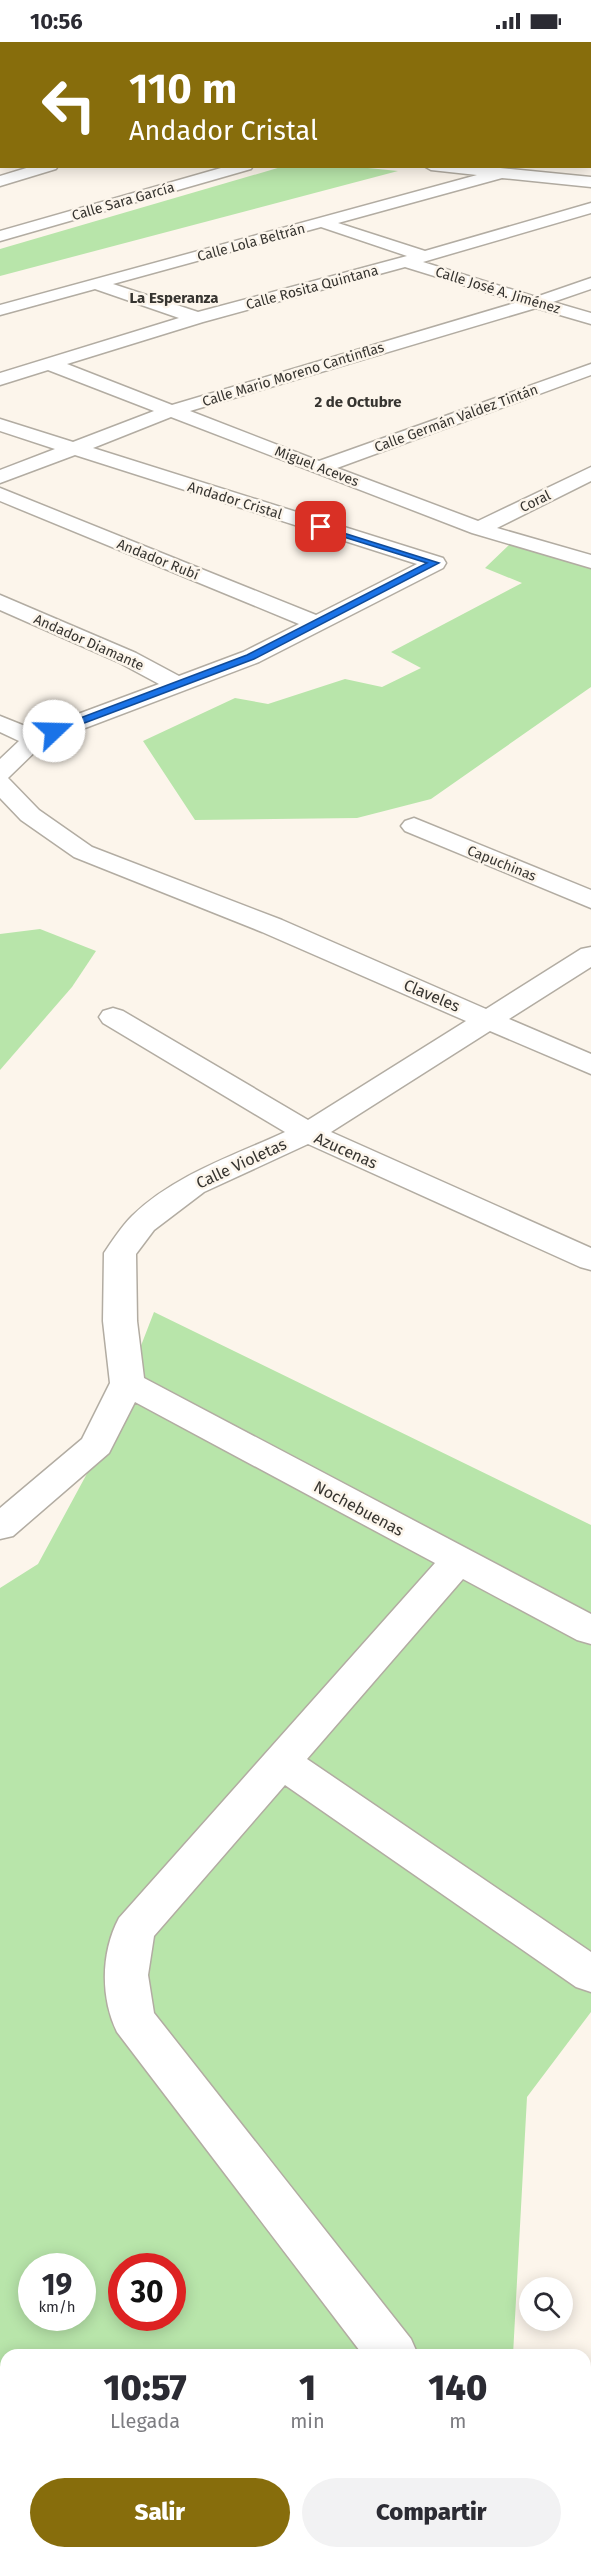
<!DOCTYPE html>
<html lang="es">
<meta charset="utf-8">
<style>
:root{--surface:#fff;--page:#f2f2f3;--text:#2b2b33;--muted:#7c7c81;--accent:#876d0c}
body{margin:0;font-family:"Fira Sans",sans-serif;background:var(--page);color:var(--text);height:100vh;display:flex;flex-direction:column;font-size:22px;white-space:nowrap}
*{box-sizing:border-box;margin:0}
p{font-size:20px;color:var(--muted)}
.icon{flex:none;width:33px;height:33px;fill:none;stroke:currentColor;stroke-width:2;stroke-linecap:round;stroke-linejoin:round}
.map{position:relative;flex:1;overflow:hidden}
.details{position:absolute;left:0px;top:2307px;width:591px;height:210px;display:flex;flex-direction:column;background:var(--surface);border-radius:18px 18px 0 0;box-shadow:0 3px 15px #0003}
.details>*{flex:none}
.top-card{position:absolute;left:0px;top:0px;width:591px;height:126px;box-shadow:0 3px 15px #0003;background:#876d0c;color:#fff;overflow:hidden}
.buttons{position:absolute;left:519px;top:2235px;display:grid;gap:12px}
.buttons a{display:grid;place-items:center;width:54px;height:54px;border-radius:50%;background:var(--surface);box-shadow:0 3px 15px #0003;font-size:30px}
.speed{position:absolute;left:18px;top:2211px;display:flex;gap:12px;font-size:30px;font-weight:700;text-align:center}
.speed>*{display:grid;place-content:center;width:78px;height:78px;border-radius:50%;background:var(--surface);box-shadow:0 3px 15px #0003;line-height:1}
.speed small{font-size:15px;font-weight:400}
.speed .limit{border:9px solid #d22;background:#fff;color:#111}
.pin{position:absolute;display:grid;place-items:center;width:51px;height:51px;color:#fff;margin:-26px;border-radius:12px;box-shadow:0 3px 9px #0006}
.me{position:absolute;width:66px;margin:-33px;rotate:69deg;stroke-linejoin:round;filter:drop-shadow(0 0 4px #0008)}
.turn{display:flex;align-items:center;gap:21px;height:126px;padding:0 30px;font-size:27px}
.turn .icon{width:78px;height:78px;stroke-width:2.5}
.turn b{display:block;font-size:42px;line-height:51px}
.eta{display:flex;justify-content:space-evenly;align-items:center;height:102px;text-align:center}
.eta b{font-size:36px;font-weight:800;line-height:42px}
.button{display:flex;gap:12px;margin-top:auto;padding:12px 30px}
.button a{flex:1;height:69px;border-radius:36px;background:var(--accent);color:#fff;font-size:24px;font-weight:800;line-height:69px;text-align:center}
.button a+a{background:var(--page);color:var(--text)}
.status{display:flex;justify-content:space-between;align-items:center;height:42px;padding:0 30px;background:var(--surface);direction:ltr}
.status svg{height:16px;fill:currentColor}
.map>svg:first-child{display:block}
.green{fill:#b8e5aa;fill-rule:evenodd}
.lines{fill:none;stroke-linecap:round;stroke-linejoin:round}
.street-casing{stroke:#b2aca2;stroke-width:3}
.secondary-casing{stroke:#b2aca2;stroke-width:3}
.street{fill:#fff;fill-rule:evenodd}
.secondary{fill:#fff;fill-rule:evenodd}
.route{fill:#1a73e8;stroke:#114b97;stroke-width:1.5}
.labels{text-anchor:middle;stroke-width:5;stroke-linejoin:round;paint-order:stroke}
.far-street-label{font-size:14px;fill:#363430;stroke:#fcf5eb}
.far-neighbourhood-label{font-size:15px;font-weight:bold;fill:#363430;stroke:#fcf5eb}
.street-label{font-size:16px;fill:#363430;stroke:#fcf5eb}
</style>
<div class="status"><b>10:56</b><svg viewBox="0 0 49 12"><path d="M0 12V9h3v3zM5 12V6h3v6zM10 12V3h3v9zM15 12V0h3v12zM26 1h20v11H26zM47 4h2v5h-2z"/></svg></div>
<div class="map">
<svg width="591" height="2517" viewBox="0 0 591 2517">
<rect width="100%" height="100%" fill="#fcf5eb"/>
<g class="green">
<path d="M 348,124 L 398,129 L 0,234 L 0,207 L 281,125 Z"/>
<path d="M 510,502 L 591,526 L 591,645 L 431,757 L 357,776 L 195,778 L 143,699 L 235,656 L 268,662 L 345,637 L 382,645 L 421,626 L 391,610 L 522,541 L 485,526 Z"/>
<path d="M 40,887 L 96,909 L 72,945 L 0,1028 L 0,892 Z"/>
<path d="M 154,1270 L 591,1483 L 591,1970 L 527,2055 L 513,2313 L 6,2313 L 6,2511 L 346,2511 L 336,2517 L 0,2517 L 0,1546 L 38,1522 L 103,1402 ZM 32,2224 L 82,2224 L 82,2276 L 32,2276 ZM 122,2224 L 172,2224 L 172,2276 L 122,2276 Z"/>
</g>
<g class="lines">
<g class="street-casing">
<g id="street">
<path d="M 89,0 L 109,0 L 88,2 Z"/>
<path d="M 297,0 L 317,0 L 296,2 Z"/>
<path d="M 2,13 L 2,22 L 0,22 L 0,14 Z"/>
<rect x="590" y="38" width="1" height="8"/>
<rect x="0" y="52" width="2" height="8"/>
<rect x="590" y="83" width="1" height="8"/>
<rect x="0" y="86" width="2" height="9"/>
<path d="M 33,124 L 58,124 L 56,127 L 0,144 L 0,134 Z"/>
<path d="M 228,124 L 253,124 L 251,127 L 0,199 L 0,189 Z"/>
<path d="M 424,124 L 481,124 L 591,135 L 591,145 L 502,136 L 338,181 L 425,209 L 591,161 L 591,171 L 423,220 L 536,255 L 591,236 L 591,247 L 553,260 L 591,271 L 591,282 L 536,266 L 190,369 L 319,419 L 591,322 L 591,333 L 337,426 L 478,479 L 591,425 L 591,439 L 497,486 L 591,513 L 591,526 L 472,491 L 171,375 L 93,406 L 443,516 L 446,521 L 443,526 L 259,620 L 43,702 L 8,736 L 39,768 L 92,805 L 282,878 L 486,967 L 581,907 L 591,905 L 591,925 L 509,977 L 591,1012 L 591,1032 L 490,989 L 331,1090 L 591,1206 L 591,1228 L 580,1225 L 308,1102 L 204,1150 L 154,1188 L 136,1212 L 137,1279 L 144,1336 L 591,1572 L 591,1602 L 577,1598 L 463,1537 L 307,1717 L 591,1910 L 591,1950 L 576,1945 L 285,1743 L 154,1894 L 148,1933 L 154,1971 L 411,2297 L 418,2313 L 363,2313 L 117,1990 C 100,1955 101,1910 119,1876 L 435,1521 L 135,1360 L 109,1411 L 13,1494 L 0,1497 L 0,1466 L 82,1397 L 110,1341 L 103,1279 L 104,1211 C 112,1199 121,1185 132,1174 C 174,1133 233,1114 285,1090 L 103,981 L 99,975 L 103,969 L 113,966 L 123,969 L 308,1078 L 466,979 L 262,890 L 74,815 L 21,778 L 0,756 L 0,717 L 19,699 L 0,690 L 0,674 L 35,688 L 159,642 L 120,621 L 0,568 L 0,553 L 136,611 L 179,634 L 243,610 L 299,582 L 0,459 L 0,446 L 316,573 L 417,522 L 75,413 L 0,441 L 0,428 L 55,407 L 0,389 L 0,377 L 73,400 L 154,369 L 48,328 L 0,343 L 0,331 L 179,276 L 95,247 L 0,273 L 0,263 L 477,133 L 431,128 ZM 321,185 L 407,214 L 198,270 L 113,242 ZM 405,225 L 518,260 L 172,363 L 67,322 L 203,280 Z"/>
<path d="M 414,776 L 591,848 L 591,866 L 405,789 L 401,784 L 405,779 Z"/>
</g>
</g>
<g class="secondary-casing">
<g id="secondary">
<path d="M 591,2446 L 591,2497 L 585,2499 L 585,2448 Z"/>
<path d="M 476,2511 L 538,2511 L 536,2517 L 474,2517 Z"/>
</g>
</g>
<use href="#street" class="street"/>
<use href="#secondary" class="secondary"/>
</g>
<path class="route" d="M 318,483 L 439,521 L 254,617 L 58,691 L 51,691 L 51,687 L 247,613 L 427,521 L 318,487 Z"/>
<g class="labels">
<g class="far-street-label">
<text transform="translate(123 159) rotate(-16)" y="5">Calle Sara García</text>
<text transform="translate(251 200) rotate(-15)" y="5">Calle Lola Beltrán</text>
<text transform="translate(312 245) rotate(-15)" y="5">Calle Rosita Quintana</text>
<text transform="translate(498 248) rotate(17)" y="5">Calle José A. Jiménez</text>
<text transform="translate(293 332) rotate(-17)" y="5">Calle Mario Moreno Cantinflas</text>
<text transform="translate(456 376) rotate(-20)" y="5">Calle Germán Valdez Tintán</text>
<text transform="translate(317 424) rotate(21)" y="5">Miguel Aceves</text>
<text transform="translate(235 458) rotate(17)" y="5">Andador Cristal</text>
<text transform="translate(535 459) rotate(-26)" y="5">Coral</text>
<text transform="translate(158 517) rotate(22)" y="5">Andador Rubí</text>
<text transform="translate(89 600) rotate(24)" y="5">Andador Diamante</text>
<text transform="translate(502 821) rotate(22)" y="5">Capuchinas</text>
</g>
<g class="far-neighbourhood-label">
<text x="174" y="261">La Esperanza</text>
<text x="358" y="365">2 de Octubre</text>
</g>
<g class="street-label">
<text transform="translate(432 953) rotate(23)" y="6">Claveles</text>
<text transform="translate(346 1108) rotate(24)" y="6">Azucenas</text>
<text transform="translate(241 1121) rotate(-25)" y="6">Calle Violetas</text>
<text transform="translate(359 1466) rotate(28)" y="6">Nochebuenas</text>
</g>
</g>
</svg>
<div class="buttons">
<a><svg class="icon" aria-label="search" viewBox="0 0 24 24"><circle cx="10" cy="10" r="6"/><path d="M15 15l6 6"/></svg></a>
</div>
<div class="speed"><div>19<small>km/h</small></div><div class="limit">30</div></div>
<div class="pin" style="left:321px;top:485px;background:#d93025"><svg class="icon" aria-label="arrive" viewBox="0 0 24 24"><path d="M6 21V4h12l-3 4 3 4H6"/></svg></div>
<svg class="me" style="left:54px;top:689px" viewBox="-20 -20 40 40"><circle r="19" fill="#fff"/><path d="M0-13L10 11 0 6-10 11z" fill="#1a73e8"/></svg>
<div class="top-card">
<div class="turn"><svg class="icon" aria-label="left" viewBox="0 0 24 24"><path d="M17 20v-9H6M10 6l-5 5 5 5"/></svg><div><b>110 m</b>Andador Cristal</div></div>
</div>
<section class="details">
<div class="eta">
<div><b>10:57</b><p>Llegada</p></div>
<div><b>1</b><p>min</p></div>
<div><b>140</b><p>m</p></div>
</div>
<div class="button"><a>Salir</a><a>Compartir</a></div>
</section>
</div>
